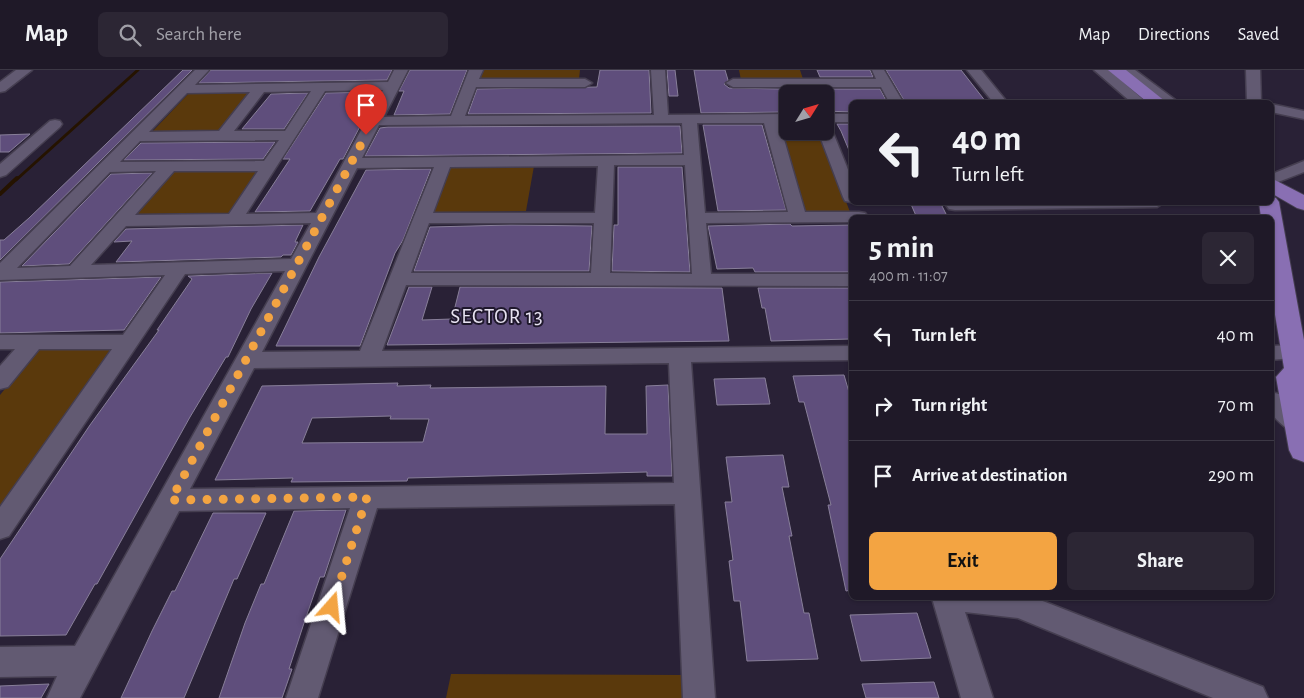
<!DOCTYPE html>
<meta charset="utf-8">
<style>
:root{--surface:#1f1928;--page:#2c2634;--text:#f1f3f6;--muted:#a1a0a8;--line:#3c3845;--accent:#f3a442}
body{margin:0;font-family:"Alegreya Sans",sans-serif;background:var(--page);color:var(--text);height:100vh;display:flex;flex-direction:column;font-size:19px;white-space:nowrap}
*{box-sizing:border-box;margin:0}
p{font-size:16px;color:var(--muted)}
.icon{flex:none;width:28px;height:28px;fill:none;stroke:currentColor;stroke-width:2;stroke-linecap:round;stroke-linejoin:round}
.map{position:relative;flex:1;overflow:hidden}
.sheet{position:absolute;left:849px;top:145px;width:425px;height:385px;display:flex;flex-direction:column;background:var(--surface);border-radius:8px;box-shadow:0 1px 4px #0004,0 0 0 1px var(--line)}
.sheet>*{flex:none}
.guide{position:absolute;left:849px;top:30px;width:425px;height:105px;border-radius:8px;box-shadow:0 1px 4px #0004,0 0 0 1px var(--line);background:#1f1928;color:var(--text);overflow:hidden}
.needle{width:32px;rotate:53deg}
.controls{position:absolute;left:779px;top:15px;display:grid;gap:10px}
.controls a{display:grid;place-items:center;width:55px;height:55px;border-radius:8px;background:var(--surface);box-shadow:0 1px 4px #0004,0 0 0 1px var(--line);font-size:25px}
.pin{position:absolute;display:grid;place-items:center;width:42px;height:42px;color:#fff;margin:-51px -21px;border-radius:50% 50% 50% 0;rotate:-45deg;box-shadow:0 0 5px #0007}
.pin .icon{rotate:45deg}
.me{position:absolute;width:55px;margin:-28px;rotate:18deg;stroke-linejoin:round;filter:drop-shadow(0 0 4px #0008)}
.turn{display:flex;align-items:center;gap:18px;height:105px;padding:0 20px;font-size:22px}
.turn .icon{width:65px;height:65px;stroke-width:2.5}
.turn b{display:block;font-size:35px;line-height:42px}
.round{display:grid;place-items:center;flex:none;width:52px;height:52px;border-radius:8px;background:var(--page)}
.headline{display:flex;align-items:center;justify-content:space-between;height:85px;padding:0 20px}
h1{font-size:30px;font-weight:600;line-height:38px}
.button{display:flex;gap:10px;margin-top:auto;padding:10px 20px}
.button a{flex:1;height:58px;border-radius:8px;background:var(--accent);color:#111;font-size:20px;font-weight:600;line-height:58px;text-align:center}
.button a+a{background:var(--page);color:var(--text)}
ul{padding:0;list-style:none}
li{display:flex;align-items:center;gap:15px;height:70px;padding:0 20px;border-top:1px solid var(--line)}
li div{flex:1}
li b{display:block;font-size:19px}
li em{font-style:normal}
header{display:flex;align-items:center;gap:30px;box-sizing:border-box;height:70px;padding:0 25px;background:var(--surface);border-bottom:1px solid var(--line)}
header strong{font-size:24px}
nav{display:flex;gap:28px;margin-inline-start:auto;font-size:18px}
.search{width:350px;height:45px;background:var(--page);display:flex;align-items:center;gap:12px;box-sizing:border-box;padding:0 18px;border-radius:8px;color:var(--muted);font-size:19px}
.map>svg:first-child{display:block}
.green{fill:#5a390c}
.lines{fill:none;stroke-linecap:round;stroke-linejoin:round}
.stream-far1{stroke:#251300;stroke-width:3}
.stream{stroke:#251300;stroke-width:4}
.building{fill:#5f4e7c;stroke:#887f99;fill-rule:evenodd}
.minor-casing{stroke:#453e50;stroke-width:3}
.major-casing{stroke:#453e50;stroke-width:2}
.minor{fill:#625a72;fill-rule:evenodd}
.major{fill:#896fb3;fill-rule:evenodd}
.route{stroke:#f3a442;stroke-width:9;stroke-dasharray:0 16.2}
.labels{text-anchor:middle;stroke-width:4;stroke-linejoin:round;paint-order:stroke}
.neighbourhood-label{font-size:21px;letter-spacing:1px;fill:#e7e2f1;stroke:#1f182c}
</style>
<header>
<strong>Map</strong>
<div class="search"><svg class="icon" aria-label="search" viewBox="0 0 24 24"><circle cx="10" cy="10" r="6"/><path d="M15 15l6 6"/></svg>Search here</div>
<nav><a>Map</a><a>Directions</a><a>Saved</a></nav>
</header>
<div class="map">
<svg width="1304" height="628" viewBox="0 0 1304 628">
<rect width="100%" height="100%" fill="#292136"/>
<g class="green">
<path d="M 482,0 L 580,0 L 579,9 L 479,9 Z"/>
<path d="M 739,0 L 800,0 L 803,9 L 741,10 Z"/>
<path d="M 252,21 L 218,62 L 151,63 L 190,22 Z"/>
<path d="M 777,51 L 787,51 L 788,61 L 819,61 L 850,142 L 805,142 Z"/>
<path d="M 448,96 L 534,96 L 526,141 L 432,142 Z"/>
<path d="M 260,99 L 230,143 L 135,144 L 172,100 Z"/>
<path d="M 38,278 L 117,278 L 0,440 L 0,325 Z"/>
<path d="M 451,604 L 683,605 L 683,628 L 446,628 Z"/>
</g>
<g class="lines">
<path class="stream-far1" d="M 16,110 L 138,0"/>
<path class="stream" d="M 0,124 L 17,108"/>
</g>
<g class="building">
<path d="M 183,0 L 192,0 L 0,190 L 0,170 L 4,170 L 29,148 Z"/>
<path d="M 211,0 L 392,0 L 387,10 L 199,13 Z"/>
<path d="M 410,0 L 467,0 L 450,44 L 394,45 L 404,21 L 399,21 Z"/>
<path d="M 600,0 L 649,0 L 651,43 L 468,44 L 477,19 L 597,17 Z"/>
<path d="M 667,0 L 675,0 L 678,26 L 669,26 Z"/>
<path d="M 694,0 L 725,0 L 728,10 L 724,14 L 729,18 L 781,19 L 788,42 L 701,43 Z"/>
<path d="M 817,0 L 870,0 L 873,7 L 820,7 Z"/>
<path d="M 886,0 L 961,0 L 986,32 L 905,32 Z"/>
<path d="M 825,19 L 880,19 L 887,32 L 851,32 L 851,42 L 825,41 Z"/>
<path d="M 378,22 L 343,89 L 340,89 L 310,141 L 255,142 L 290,89 L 283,89 L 326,23 Z"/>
<path d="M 308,23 L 284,59 L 242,59 L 271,24 Z"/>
<path d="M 837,54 L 851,54 L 851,85 L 841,61 Z"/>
<path d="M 703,55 L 762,55 L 786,140 L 718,141 Z"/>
<path d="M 652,56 L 680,56 L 682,83 L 365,86 L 380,58 L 388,57 Z"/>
<path d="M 30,64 L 9,82 L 0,82 L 0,65 Z"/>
<path d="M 275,72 L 263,89 L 124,90 L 141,73 Z"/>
<path d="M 618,97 L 682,97 L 690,202 L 612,201 L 614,155 L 618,155 Z"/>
<path d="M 431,99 L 403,170 L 395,183 L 360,276 L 276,276 L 319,187 L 366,100 Z"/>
<path d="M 152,103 L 69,194 L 22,196 L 111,104 Z"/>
<path d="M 910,132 L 940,132 L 948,148 L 917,148 Z"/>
<path d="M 790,154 L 792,156 L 851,155 L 851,202 L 755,202 L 753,198 L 717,199 L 708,156 Z"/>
<path d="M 303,155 L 295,172 L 298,172 L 291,185 L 283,185 L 281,187 L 116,192 L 132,171 L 114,172 L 126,159 Z"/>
<path d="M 511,155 L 592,156 L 589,201 L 414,201 L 430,157 Z"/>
<path d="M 272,203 L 251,239 L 228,287 L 226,287 L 190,347 L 97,514 L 95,514 L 66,565 L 0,566 L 0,489 L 90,355 L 159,260 L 157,260 L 192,209 L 188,206 Z"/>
<path d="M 161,207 L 124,260 L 0,263 L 0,212 Z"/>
<path d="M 409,217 L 432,217 L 422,250 L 452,249 L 460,217 L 722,218 L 729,271 L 387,275 Z"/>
<path d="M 758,218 L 851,218 L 851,269 L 771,271 L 765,238 L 762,238 Z"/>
<path d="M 844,305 L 851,329 L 851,520 L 846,521 L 828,435 L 831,435 L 804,332 L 799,332 L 793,306 Z"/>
<path d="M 765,308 L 770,334 L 717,335 L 714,309 Z"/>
<path d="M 398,313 L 397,316 L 431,315 L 430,318 L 606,316 L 605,364 L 647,364 L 646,316 L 668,315 L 672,406 L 647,406 L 647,402 L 408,408 L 407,411 L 291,412 L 293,408 L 215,410 L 262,316 ZM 391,346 L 390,349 L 429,349 L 423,372 L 302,373 L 312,348 Z"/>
<path d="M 783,385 L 789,417 L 782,417 L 792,466 L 789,466 L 804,543 L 809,543 L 818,589 L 747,591 L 740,531 L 734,531 L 729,491 L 733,490 L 725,432 L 732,432 L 726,387 Z"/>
<path d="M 346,440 L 324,507 L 320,507 L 305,550 L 289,599 L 292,599 L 282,628 L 219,628 L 245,553 L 261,514 L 264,514 L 294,441 Z"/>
<path d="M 213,443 L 266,443 L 237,509 L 234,509 L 184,628 L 121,628 L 152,561 L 172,521 L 175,521 Z"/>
<path d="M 917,543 L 931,588 L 861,591 L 850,545 Z"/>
<path d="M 934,612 L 939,628 L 866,628 L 862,614 Z"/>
<path d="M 49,614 L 41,628 L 0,628 L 0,616 Z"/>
</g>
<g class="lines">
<g class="minor-casing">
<g id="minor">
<path d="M 16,0 L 32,0 L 5,21 L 0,22 L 0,12 Z"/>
<path d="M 195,0 L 209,0 L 195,15 L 388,12 L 394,0 L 408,0 L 384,47 L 451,46 L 469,0 L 483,0 L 479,9 L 585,9 L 592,13 L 585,17 L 476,17 L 465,46 L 654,45 L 651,0 L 665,0 L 668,45 L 788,44 L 788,52 L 779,52 L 805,142 L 859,142 L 865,143 L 868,147 L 851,148 L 851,152 L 706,153 L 711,204 L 851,204 L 851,216 L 406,215 L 382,281 L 851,276 L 851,290 L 691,292 L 715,628 L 683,628 L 675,434 L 377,438 L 318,628 L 286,628 L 350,438 L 179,441 L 80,628 L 47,628 L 57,606 L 0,607 L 0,577 L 75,576 L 285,201 L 185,204 L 9,466 L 0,469 L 0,437 L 112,279 L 39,279 L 8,317 L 0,319 L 0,296 L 15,279 L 0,279 L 0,265 L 123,265 L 165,205 L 0,210 L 0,193 ZM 383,20 L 316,143 L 246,144 L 325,21 ZM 311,21 L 285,61 L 234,61 L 264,22 ZM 250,22 L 219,61 L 149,62 L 187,23 ZM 682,53 L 684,85 L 362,88 L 379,55 ZM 697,53 L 764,53 L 788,142 L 705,143 ZM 279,70 L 264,91 L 120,92 L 140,71 ZM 614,95 L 685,95 L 692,204 L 610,203 ZM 598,96 L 595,143 L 433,143 L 450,97 ZM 434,97 L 360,281 L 262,282 L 357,98 ZM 156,101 L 70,196 L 17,198 L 110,102 ZM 174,101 L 258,101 L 229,144 L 135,145 ZM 311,153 L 291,189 L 91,195 L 126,156 ZM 429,153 L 594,153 L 591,203 L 411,203 ZM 669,293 L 674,413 L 190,419 L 254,298 Z"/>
<path d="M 872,0 L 884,0 L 903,32 L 889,32 L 881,17 L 733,17 L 726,13 L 733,9 L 876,9 Z"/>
<path d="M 967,0 L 981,0 L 1007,32 L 993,32 Z"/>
<path d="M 1094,0 L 1109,0 L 1146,32 L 1131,32 Z"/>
<path d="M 1120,0 L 1135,0 L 1178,32 L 1163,32 Z"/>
<path d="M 1246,0 L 1260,0 L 1261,32 L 1247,32 Z"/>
<path d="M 1271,34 L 1304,41 L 1304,49 L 1271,42 Z"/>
<rect x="825" y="44" width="26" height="8"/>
<path d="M 55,50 L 60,51 L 62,54 L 60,57 L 6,105 L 0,107 L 0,94 L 50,51 Z"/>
<path d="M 825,56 L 832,60 L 851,107 L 851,132 L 845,131 L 843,127 L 818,61 L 825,61 Z"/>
<path d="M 1304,91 L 1304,102 L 1278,112 L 1271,109 L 1272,104 Z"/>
<path d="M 948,132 L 1165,132 L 1157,137 L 955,140 L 949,139 L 946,135 Z"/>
<path d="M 1293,275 L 1301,277 L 1304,282 L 1301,287 L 1271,290 L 1271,276 Z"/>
<path d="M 1271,322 L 1279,324 L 1304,346 L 1304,362 C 1291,367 1280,352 1271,344 Z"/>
<path d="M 932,528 L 1035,528 L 1263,617 L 1268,628 L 1213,628 L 1018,548 L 965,542 L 993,628 L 961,628 Z"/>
</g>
</g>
<g class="major-casing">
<g id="major">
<path d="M 1108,0 L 1126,0 L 1166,32 L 1147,32 Z"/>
<path d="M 1271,108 L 1304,125 L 1304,140 L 1297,138 L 1271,123 Z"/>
<path d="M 1271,126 L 1276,128 L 1279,132 L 1304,270 L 1304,392 L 1293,388 L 1289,380 L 1276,307 L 1284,298 L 1271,221 L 1271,148 L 1261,148 L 1259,132 L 1271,132 Z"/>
</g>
</g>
<use href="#minor" class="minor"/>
<use href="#major" class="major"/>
</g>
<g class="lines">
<path class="route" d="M 332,537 L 367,427 L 171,430 L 366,65"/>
</g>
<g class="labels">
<g class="neighbourhood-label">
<text x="497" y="253">SECTOR 13</text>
</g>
</g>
</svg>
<div class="controls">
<a><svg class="needle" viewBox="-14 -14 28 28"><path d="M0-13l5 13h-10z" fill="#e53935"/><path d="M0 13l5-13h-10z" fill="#a1a0a8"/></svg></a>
</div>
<div class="pin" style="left:366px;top:65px;background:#d93025"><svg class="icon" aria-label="arrive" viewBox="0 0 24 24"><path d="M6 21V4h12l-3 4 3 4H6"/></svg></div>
<svg class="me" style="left:332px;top:537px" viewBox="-20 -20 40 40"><path d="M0-17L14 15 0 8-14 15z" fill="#f3a442" stroke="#fff" stroke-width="4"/></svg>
<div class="guide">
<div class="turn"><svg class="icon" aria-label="left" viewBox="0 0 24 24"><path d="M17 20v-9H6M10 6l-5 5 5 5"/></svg><div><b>40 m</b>Turn left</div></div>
</div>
<section class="sheet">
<div class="headline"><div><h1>5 min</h1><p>400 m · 11:07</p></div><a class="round"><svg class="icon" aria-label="close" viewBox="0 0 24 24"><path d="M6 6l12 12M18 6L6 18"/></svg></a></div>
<ul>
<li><svg class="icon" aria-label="left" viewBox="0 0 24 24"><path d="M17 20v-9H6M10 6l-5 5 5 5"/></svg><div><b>Turn left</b></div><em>40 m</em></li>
<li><svg class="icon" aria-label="right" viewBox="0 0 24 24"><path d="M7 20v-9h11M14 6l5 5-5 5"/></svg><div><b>Turn right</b></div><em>70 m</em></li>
<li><svg class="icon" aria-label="arrive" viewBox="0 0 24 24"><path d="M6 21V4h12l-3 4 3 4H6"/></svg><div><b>Arrive at destination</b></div><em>290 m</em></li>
</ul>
<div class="button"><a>Exit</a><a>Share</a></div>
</section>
</div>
